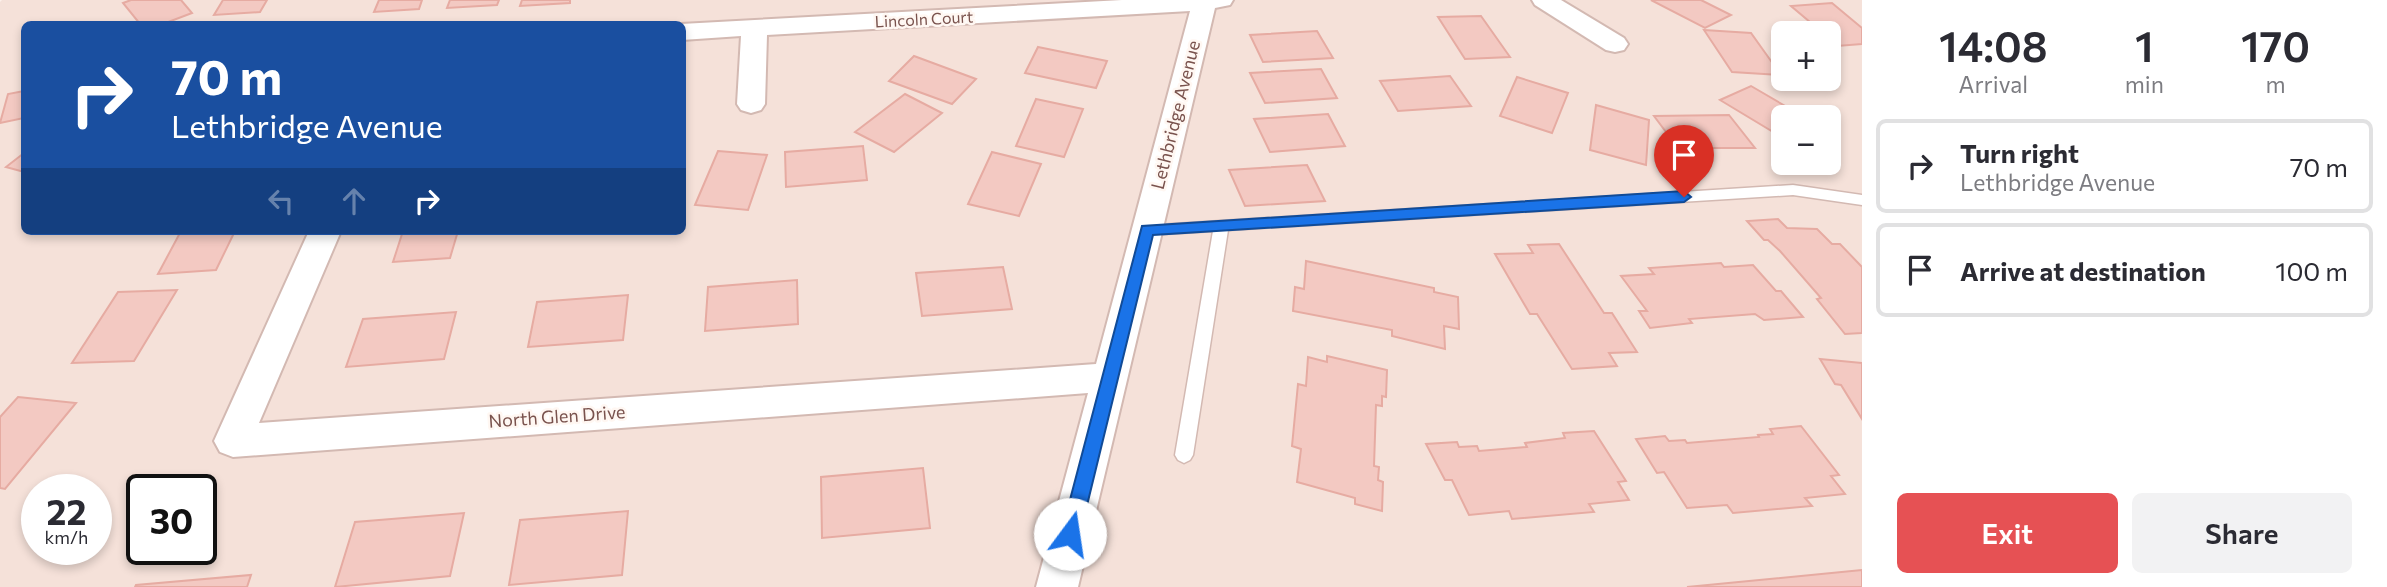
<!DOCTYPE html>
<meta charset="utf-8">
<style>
:root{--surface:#fff;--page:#f2f2f3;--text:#2b2b33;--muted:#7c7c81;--line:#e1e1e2;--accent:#e65154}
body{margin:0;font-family:Commissioner,sans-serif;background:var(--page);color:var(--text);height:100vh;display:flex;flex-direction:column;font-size:26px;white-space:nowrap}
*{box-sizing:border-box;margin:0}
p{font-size:23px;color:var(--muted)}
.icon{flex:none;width:38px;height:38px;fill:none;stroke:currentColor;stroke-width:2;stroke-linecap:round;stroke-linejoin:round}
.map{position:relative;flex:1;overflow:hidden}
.drawer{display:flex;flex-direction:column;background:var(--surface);width:525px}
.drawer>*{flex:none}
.top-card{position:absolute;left:21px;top:21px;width:665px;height:214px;border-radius:10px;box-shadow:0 4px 10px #0003;background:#1a4fa0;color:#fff;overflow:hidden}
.buttons{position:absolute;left:1771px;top:21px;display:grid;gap:14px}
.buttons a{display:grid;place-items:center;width:70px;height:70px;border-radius:10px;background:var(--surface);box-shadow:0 4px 10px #0003;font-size:35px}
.speed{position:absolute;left:21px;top:474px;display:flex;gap:14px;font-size:35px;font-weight:700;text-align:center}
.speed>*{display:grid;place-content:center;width:91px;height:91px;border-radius:50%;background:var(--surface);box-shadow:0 4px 10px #0003;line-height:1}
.speed small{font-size:18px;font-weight:400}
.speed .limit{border:4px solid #111;border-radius:10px;background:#fff;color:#111}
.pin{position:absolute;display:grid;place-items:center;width:60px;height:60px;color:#fff;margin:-72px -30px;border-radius:50% 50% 50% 0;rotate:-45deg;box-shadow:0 0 7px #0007}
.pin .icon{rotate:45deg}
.me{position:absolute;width:77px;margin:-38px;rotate:14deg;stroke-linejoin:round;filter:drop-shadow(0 0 5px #0008)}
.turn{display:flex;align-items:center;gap:24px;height:147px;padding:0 35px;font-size:32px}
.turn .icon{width:91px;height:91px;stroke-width:2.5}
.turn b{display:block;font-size:49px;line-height:60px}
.lanes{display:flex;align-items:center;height:66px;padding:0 35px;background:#0003;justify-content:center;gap:35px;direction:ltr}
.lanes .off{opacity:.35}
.eta{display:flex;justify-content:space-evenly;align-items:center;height:119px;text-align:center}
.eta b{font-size:42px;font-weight:600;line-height:49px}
.button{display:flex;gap:14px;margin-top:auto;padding:14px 35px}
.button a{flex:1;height:80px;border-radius:10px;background:var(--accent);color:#fff;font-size:28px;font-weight:600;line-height:80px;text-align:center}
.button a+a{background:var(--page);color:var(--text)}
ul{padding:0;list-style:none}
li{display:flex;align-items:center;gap:21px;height:94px;margin:0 14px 10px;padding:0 21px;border:4px solid var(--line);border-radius:10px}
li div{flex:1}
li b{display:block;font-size:26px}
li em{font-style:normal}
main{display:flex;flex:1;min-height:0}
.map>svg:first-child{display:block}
.residential{fill:#f5e1d9;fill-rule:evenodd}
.building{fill:#f3c9c2;stroke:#e6aba2;stroke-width:2}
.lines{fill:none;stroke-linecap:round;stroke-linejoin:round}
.service-casing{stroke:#d3b9b2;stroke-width:3}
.minor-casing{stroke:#d3b9b2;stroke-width:4}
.service{fill:#fff;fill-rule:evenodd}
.minor{fill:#fff;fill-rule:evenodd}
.route{fill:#1a73e8;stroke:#114b97;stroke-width:2}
.labels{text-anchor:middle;stroke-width:5;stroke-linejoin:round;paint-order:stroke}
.far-street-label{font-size:16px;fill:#79524d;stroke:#fff7f2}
.street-label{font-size:18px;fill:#79524d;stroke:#fff7f2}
</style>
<main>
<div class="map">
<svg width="1862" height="587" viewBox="0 0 1862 587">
<rect width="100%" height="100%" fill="#fdf1eb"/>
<path class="residential" d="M 2,0 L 1862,0 L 1862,587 L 0,587 L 0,2 ZM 24,24 L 682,24 L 682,231 L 24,231 ZM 1783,33 L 1829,33 L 1829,79 L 1783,79 ZM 1783,117 L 1829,117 L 1829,163 L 1783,163 ZM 37,490 L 96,490 L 96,550 L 37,550 ZM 142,490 L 201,490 L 201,550 L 142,550 Z"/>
<g class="building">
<path d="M 131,0 L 181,0 L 192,13 L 163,24 L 140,24 L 123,3 Z"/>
<path d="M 223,0 L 267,0 L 260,12 L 214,15 Z"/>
<path d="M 379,0 L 422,0 L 419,9 L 374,12 Z"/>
<path d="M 450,0 L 499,0 L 497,5 L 447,8 Z"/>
<path d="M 522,0 L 570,0 L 570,3 L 520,6 Z"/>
<path d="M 1651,0 L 1701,0 L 1731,15 L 1705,28 Z"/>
<path d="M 1832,3 L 1862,28 L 1862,44 L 1837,46 L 1829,38 L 1829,33 L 1823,33 L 1791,6 Z"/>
<path d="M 1481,16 L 1510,57 L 1465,59 L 1438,17 Z"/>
<path d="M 1704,30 L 1751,33 L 1781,75 L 1732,72 Z"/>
<path d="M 1317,31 L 1333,58 L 1263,62 L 1250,35 Z"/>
<path d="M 1038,47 L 1107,61 L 1096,88 L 1025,73 Z"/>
<path d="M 914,56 L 976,79 L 952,104 L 889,81 Z"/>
<path d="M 1321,69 L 1337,98 L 1265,103 L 1250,73 Z"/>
<path d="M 1450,76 L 1471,106 L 1398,111 L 1380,81 Z"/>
<path d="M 1517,77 L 1568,93 L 1552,133 L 1500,116 Z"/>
<path d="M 1751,86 L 1804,117 L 1783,117 L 1783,138 L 1720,100 Z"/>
<path d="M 24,91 L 24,118 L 0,123 L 8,94 Z"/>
<path d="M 905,94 L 942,113 L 894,152 L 855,132 Z"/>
<path d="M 1036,99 L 1083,109 L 1064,157 L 1016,146 Z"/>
<path d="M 1596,105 L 1649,120 L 1646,165 L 1590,150 Z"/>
<path d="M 1328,114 L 1345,146 L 1270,152 L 1254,119 Z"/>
<path d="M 1729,115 L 1755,148 L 1678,148 L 1654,116 Z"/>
<path d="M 863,146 L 867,180 L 786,187 L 785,152 Z"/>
<path d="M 718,151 L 767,155 L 748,210 L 695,205 Z"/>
<path d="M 992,152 L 1041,164 L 1019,216 L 968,204 Z"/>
<path d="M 24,153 L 24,172 L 6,167 Z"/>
<path d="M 1307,165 L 1325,201 L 1245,206 L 1229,170 Z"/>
<path d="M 1778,219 L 1787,228 L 1817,229 L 1832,244 L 1840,244 L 1862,267 L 1862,333 L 1845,334 L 1817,299 L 1821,298 L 1780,251 L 1768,240 L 1764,240 L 1747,221 Z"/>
<path d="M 181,231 L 235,231 L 216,270 L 158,274 Z"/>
<path d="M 403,231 L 458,231 L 450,258 L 393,262 Z"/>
<path d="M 1559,244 L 1604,313 L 1612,313 L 1637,352 L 1609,353 L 1617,366 L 1572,369 L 1537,314 L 1530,314 L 1495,254 L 1533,253 L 1528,245 Z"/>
<path d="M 1306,261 L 1434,288 L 1434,292 L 1458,297 L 1459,329 L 1444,326 L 1445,349 L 1392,336 L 1392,330 L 1293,311 L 1295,287 L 1304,289 Z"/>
<path d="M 1721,263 L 1724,267 L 1753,265 L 1776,291 L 1781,291 L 1803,317 L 1764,320 L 1755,314 L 1689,319 L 1692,323 L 1650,328 L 1639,311 L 1647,311 L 1621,276 L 1654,274 L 1649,268 Z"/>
<path d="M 1003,267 L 1012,309 L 922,316 L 916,273 Z"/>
<path d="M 797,280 L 798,324 L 705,331 L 708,287 Z"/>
<path d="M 177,290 L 134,361 L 72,363 L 118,292 Z"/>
<path d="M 628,295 L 623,340 L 528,347 L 537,302 Z"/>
<path d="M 456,312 L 444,359 L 346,367 L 363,319 Z"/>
<path d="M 1327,356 L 1387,370 L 1386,397 L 1382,396 L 1382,406 L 1376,405 L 1374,466 L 1379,467 L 1378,480 L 1383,482 L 1382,511 L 1355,504 L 1355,498 L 1297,482 L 1301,449 L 1292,446 L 1298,384 L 1306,386 L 1308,357 L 1327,362 Z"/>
<path d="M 1820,359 L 1862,363 L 1862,419 L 1841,385 L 1835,384 Z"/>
<path d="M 18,397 L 76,403 L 5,489 L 0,488 L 0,417 Z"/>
<path d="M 1801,426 L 1839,475 L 1831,476 L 1845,494 L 1805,498 L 1812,506 L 1733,513 L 1727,505 L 1687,508 L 1664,472 L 1657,473 L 1636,439 L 1665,436 L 1669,441 L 1685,440 L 1687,443 L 1759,437 L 1758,435 L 1773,434 L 1770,429 Z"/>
<path d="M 1594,431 L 1626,481 L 1618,482 L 1629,500 L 1589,504 L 1594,512 L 1512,519 L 1509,511 L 1469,515 L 1452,480 L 1445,480 L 1426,444 L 1457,442 L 1459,447 L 1477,446 L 1479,451 L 1527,447 L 1525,443 L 1565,438 L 1563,433 Z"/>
<path d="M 923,468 L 930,528 L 822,538 L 821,477 Z"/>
<path d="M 628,511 L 622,575 L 509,585 L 520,520 Z"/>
<path d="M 464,513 L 450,576 L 335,587 L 355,522 Z"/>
<path d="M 1862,570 L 1862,587 L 1687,587 Z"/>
<path d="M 251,575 L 247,587 L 135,587 L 136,585 Z"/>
</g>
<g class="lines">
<g class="service-casing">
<path id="service" d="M 1793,185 L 1862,195 L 1862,205 L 1793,195 L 1228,230 L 1193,455 L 1190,460 L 1184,463 L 1178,460 L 1175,455 L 1213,231 L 1147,235 L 1140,230 L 1142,226 Z"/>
</g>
<g class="minor-casing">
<g id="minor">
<path d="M 1122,0 L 1233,0 L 1230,5 L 1215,8 L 1078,587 L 1036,587 L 1088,393 L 233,457 L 220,452 L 214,441 L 309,231 L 341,231 L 259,423 L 1096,364 L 1190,11 L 767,35 L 765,104 L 761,110 L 751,113 L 741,110 L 737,104 L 741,36 L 682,40 L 681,24 Z"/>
<path d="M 1532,0 L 1561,0 L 1624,38 L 1628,44 L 1624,50 L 1615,52 L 1606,50 L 1535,5 Z"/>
</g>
</g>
<use href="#service" class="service"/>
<use href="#minor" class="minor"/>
</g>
<path class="route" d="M 1684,191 L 1691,197 L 1684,202 L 1153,235 L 1080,534 L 1077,541 L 1070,543 L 1063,541 L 1061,534 L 1142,226 Z"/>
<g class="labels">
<g class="far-street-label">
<text transform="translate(924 19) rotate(-3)" y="6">Lincoln Court</text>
</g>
<g class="street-label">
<text transform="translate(1176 115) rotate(-76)" y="6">Lethbridge Avenue</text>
<text transform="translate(557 417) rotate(-4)" y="6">North Glen Drive</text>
</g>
</g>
</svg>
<div class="buttons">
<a>+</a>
<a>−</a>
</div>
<div class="speed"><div>22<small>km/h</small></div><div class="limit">30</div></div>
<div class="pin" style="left:1684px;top:197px;background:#d93025"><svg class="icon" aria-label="arrive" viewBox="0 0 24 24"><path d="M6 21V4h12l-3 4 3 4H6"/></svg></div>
<svg class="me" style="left:1070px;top:534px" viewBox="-20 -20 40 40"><circle r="19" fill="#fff"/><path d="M0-13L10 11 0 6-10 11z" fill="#1a73e8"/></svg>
<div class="top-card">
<div class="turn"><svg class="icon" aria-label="right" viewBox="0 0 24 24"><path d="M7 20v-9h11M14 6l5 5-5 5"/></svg><div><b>70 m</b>Lethbridge Avenue</div></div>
<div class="lanes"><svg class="icon off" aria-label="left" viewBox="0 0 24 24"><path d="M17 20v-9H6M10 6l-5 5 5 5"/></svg><svg class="icon off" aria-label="ahead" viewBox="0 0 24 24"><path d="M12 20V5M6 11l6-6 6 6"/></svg><svg class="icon" aria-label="right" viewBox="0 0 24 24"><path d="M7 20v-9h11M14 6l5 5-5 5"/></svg></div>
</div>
</div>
<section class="drawer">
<div class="eta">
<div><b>14:08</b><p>Arrival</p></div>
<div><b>1</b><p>min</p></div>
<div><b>170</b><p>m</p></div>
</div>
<ul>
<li><svg class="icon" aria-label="right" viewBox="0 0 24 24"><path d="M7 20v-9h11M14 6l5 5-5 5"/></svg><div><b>Turn right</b><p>Lethbridge Avenue</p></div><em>70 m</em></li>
<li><svg class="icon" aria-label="arrive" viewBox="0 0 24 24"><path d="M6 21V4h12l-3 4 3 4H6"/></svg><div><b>Arrive at destination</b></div><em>100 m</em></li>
</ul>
<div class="button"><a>Exit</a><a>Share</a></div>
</section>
</main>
